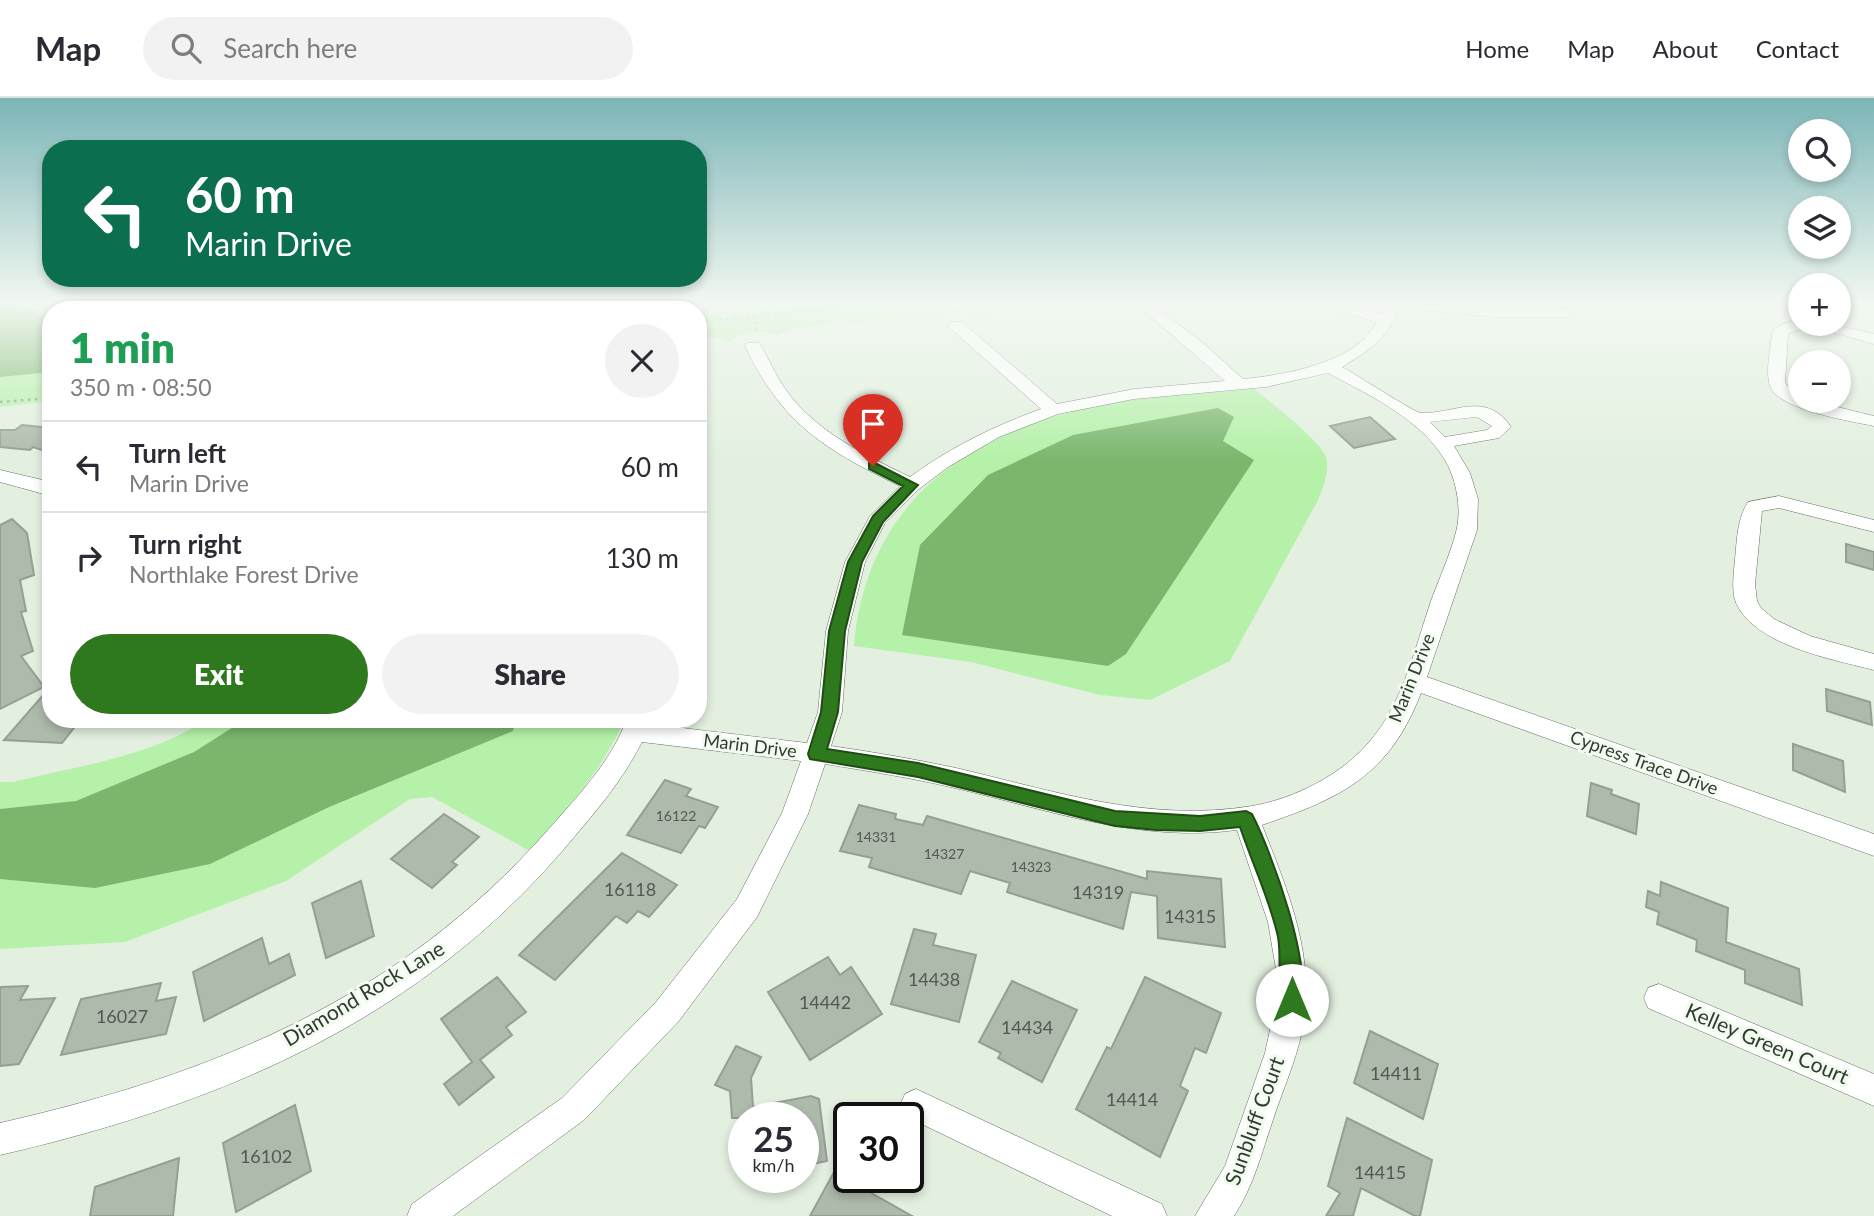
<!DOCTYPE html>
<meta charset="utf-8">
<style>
:root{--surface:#fff;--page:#f2f2f3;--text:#2b2b33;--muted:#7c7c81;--line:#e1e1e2;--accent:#2e781d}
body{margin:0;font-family:Lato,sans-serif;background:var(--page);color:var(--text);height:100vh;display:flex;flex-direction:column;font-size:26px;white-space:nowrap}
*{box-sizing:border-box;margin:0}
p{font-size:23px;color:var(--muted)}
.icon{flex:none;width:38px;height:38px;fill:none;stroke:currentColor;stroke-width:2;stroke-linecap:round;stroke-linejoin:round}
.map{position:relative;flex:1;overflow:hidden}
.details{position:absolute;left:42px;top:203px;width:665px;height:427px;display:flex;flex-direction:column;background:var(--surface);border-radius:28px;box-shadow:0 4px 10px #0003}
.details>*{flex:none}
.hud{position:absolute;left:42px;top:42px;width:665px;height:147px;border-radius:28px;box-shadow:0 4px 10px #0003;background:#0b6e4f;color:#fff;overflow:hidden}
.buttons{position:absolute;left:1788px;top:21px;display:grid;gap:14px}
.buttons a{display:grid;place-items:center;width:63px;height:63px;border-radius:50%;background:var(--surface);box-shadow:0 4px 10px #0003;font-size:35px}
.speed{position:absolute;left:728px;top:1004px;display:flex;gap:14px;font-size:35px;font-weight:700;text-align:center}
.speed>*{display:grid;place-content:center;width:91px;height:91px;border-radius:50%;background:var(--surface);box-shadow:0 4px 10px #0003;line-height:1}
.speed small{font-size:18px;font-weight:400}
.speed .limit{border:4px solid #111;border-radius:10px;background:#fff;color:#111}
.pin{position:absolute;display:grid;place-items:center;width:60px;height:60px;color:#fff;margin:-72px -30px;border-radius:50% 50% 50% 0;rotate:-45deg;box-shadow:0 0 7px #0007}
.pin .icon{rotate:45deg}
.me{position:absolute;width:77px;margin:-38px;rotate:0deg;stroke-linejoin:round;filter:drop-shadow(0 0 5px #0008)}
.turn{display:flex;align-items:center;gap:24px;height:147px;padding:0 28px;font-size:32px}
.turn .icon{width:91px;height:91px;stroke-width:2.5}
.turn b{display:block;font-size:49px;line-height:60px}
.round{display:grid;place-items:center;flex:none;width:74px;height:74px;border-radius:37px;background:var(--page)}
.summary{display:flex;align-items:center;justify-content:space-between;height:119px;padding:0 28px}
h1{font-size:42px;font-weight:800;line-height:52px;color:#1e9e55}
.primary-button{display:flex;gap:14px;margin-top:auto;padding:14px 28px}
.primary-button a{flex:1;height:80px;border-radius:42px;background:var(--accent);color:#fff;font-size:28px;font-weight:800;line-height:80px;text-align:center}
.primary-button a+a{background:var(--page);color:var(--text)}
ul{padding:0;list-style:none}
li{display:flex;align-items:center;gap:21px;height:91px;padding:0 28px;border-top:2px solid var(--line)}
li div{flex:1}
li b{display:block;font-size:26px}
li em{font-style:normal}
header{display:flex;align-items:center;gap:42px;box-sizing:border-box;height:98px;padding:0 35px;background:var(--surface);border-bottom:2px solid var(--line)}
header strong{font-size:33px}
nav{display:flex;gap:38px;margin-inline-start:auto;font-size:24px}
.search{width:490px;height:63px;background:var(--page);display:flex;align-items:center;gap:18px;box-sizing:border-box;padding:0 24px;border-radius:38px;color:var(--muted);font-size:26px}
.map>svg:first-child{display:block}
.green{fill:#b5f1a9}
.water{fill:#7ab76d}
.building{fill:#aebaab;stroke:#94a092;stroke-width:2}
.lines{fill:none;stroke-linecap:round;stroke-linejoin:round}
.minor-casing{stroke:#646f62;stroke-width:1}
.path{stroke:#97a195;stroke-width:2.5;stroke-dasharray:2.5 4.5;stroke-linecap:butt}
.minor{fill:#fff;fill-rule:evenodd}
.route{fill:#2e781d;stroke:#1e4e13;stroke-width:2}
.labels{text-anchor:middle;stroke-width:6;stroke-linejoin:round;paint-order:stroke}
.number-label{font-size:14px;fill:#525951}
.street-label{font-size:18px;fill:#343933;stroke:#f0fdee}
.near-number-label{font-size:18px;fill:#525951}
.near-street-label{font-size:21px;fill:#343933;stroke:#f0fdee}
</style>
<header>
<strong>Map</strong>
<div class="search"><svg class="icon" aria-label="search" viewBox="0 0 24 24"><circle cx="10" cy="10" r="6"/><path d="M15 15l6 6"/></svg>Search here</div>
<nav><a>Home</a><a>Map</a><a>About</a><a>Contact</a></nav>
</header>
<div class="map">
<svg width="1874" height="1118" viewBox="0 0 1874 1118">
<rect width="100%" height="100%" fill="#e3f0e0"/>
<g class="green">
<path d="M 0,205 L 47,205 L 50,208 L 65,205 L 224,205 L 217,212 L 51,212 L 51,303 L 0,309 Z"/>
<path d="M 741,205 L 1021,205 L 978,218 L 971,214 L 950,212 L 929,220 L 915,216 L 853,225 L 845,222 L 790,232 L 777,238 C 761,231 743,233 729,243 L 718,239 L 698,241 L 698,216 L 736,212 Z"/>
<path d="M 1254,291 C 1269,303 1321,344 1326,359 C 1330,374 1323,389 1318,402 L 1230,563 L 1150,602 L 1100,597 L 971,564 L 854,548 C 865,417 951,344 1074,313 C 1133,298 1194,297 1254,291 Z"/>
<path d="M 207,621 L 625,621 C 602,672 567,712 530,753 L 432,699 L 410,701 L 286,783 L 125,844 L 0,851 L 0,684 L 13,684 C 77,668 151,659 207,621 Z"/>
</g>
<g class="water">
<path d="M 0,205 L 10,205 L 51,217 L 51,274 L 0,279 Z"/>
<path d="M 118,205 L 129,205 L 144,211 L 174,205 L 209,205 L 205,212 L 84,212 Z"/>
<path d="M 1218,310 L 1234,319 L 1223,343 L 1254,362 L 1126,556 L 1108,568 L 902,537 L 920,447 L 988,377 L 1073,337 Z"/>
<path d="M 246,621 L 516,621 L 513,633 L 329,709 L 210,766 L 95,790 L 0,781 L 0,711 L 76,703 L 194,654 Z"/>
</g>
<g class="building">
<path d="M 1370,319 L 1395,341 L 1354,350 L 1330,328 Z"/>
<path d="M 22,327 L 51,330 L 51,355 L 33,349 L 30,352 L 0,349 L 0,332 L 15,332 Z"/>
<path d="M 12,421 L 27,435 L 34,477 L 20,482 L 26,513 L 21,514 L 33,553 L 21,558 L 44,589 L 0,611 L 0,427 Z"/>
<path d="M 1846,446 L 1874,454 L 1874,472 L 1846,464 Z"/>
<path d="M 51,588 L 51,621 L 81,621 L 62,645 L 4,642 Z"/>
<path d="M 1826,591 L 1870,604 L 1872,627 L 1827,613 Z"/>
<path d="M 1793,646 L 1843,663 L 1845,694 L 1793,672 Z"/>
<path d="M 665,682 L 691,691 L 686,698 L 718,709 L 705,730 L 699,728 L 681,755 L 627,737 Z"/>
<path d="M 1591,685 L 1612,692 L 1611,696 L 1639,706 L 1636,736 L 1587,718 Z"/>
<path d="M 859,707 L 896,716 L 895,721 L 923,727 L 927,718 L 1147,781 L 1147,773 L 1221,781 L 1225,849 L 1158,840 L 1157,798 L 1131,794 L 1123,831 L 1007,794 L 1010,785 L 970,773 L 961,796 L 869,769 L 872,760 L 840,753 Z"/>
<path d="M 444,716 L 479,739 L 452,764 L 457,767 L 432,790 L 391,761 Z"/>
<path d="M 622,755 L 677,787 L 649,819 L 638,813 L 627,825 L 616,818 L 555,882 L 519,857 Z"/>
<path d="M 361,783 L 374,838 L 326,860 L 312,805 Z"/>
<path d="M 1661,784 L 1728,810 L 1726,844 L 1799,871 L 1802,907 L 1745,885 L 1745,872 L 1696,853 L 1697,842 L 1657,826 L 1659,814 L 1646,809 L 1648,793 L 1660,798 Z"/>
<path d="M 914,831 L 936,836 L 933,847 L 976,857 L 959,924 L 891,906 Z"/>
<path d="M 262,840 L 269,866 L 289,856 L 295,877 L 204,923 L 193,874 Z"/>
<path d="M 828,859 L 840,877 L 851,869 L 882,916 L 810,962 L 768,894 Z"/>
<path d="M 497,879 L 526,914 L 506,929 L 512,937 L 480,962 L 494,979 L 459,1007 L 444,986 L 472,964 L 441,921 Z"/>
<path d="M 1145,879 L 1221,915 L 1206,955 L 1195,950 L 1180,988 L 1188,993 L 1160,1059 L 1076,1011 L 1107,949 L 1111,951 Z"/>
<path d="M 1012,883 L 1077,912 L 1042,984 L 998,960 L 1001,955 L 979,944 Z"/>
<path d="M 161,885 L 156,903 L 176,899 L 166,936 L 61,957 L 81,901 Z"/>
<path d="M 28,888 L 20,902 L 55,900 L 19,966 L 0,968 L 0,889 Z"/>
<path d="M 1370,933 L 1438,966 L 1423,1021 L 1354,985 Z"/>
<path d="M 736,948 L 761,959 L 751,980 L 753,1009 L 811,998 L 819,1001 L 827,1063 L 803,1068 L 803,1020 L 732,1020 L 730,993 L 715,987 Z"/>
<path d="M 295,1007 L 311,1073 L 236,1114 L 223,1045 Z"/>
<path d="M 1347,1020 L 1432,1062 L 1420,1118 L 1415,1118 L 1361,1090 L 1353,1118 L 1326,1118 L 1340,1095 L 1328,1088 Z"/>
<path d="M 179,1060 L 173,1118 L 90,1118 L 95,1089 Z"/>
<path d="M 834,1074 L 912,1118 L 810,1118 Z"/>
</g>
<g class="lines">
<g class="minor-casing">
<g id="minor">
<path d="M 308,205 L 323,205 L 319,212 L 303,212 Z"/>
<path d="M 503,205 L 517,205 L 517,212 L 501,212 Z"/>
<path d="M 1135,205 L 1151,205 L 1203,245 L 1243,281 C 1285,277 1356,265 1377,224 L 1323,208 L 1321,205 L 1343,205 L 1382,216 L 1385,209 L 1382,205 L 1572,211 L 1575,214 L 1567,219 L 1497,219 L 1400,210 C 1383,244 1374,249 1342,269 C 1354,275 1415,315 1421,315 C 1455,316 1486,292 1511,329 L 1499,340 L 1454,348 L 1470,375 L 1478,401 L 1477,432 L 1427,579 L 1874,736 L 1874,758 L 1421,595 C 1389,678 1341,700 1262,727 C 1288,793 1317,861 1302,933 C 1296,963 1283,991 1274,1019 C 1262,1053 1254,1088 1234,1118 L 1195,1118 L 1225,1068 L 1265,955 L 1276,904 L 1277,877 L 1268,824 L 1237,732 C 1140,745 1049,712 955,690 C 912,680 868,673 825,666 L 808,716 L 757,819 L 678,924 L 584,1022 L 453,1118 L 407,1118 L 412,1106 L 562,1000 L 656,904 L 737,801 L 782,715 L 801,663 L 642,644 C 622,684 592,718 564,751 C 415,925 217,1007 0,1057 L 0,1025 C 215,976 398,901 547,733 C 577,699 611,664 627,621 L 651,621 L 649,626 L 807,645 L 818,614 L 826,533 L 845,464 L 870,418 L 900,388 C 825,352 781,325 745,248 L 747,245 L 759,245 C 769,260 775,277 786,292 C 816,334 865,357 910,379 C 951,349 994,328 1041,311 L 950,230 L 948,227 L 950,224 L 962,224 L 1057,306 L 1134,291 L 1225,283 ZM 1328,275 C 1371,298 1434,327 1452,377 C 1458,394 1461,416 1456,434 C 1450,457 1439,481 1431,503 C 1415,550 1403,605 1370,643 C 1343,676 1294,701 1252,708 C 1149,725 1054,693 956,670 C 914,661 873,654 831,648 L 842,614 L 848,533 L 865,464 L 885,425 L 919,391 L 948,369 L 999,339 L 1058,316 L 1134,301 L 1266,289 ZM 1477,319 L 1492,328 L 1487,332 L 1445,339 L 1430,324 Z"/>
<path d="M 1799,222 L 1801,226 L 1831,226 L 1874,236 L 1874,246 C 1850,240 1811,223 1788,236 L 1785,284 L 1787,288 L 1801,297 L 1801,303 L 1813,303 L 1874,318 L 1874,328 C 1851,323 1778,312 1770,288 C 1765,273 1771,250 1772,234 L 1782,226 Z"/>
<path d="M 0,372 L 51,384 L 51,398 L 0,384 Z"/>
<path d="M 1779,398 L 1874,422 L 1874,434 L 1779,410 L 1762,413 L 1755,486 L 1757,503 L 1761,510 L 1774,521 L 1810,538 L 1874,556 L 1874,572 C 1832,561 1756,548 1736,505 C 1731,492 1734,474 1735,461 C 1737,442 1737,421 1748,404 Z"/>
<path d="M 1659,886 L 1874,976 L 1874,1008 L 1648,910 L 1644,900 L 1648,890 Z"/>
<path d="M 916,991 L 1162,1106 L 1167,1118 L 1112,1118 L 905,1018 L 900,1007 L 905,996 Z"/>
</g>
</g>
<g class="path">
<path d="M 956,205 L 956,214"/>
<path d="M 754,217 L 756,236"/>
<path d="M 698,224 L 875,205"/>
<path d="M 0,304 L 51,300"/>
</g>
<use href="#minor" class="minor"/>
</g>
<linearGradient id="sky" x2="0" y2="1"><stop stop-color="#7cb5b7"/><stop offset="0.57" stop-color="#f2f8f1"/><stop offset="1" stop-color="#f2f8f1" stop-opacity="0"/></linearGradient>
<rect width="1874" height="361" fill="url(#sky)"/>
<path class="route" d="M 873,364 L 918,387 L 883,424 L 862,464 L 845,533 L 838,614 L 827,651 L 918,665 L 1115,713 L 1200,718 L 1246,713 L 1252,716 C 1271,753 1315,872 1299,910 L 1292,912 L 1284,910 C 1276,891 1282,860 1278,839 C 1270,802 1252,765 1240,729 L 1200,733 L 1156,732 L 1115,728 L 918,679 L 810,661 L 808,656 L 821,614 L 829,533 L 848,464 L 873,418 L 903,388 L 869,371 L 869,365 Z"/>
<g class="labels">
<g class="number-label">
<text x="676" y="723">16122</text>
<text x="876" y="744">14331</text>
<text x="944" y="761">14327</text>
<text x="1031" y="774">14323</text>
</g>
<g class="street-label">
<text transform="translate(1412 580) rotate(-68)" y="6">Marin Drive</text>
<text transform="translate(750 648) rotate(7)" y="6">Marin Drive</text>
<text transform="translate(1644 665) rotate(20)" y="6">Cypress Trace Drive</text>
</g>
<g class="near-number-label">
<text x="630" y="798">16118</text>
<text x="1098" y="801">14319</text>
<text x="1190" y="825">14315</text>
<text x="934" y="888">14438</text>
<text x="825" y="911">14442</text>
<text x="122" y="925">16027</text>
<text x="1027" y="936">14434</text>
<text x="1396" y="982">14411</text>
<text x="1132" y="1008">14414</text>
<text x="266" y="1065">16102</text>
<text x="1380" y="1081">14415</text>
</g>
<g class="near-street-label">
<text transform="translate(364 896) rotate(-31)" y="7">Diamond Rock Lane</text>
<text transform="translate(1767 946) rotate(23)" y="7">Kelley Green Court</text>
<text transform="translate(1255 1023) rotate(-70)" y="7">Sunbluff Court</text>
</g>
</g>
</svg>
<div class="buttons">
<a><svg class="icon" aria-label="search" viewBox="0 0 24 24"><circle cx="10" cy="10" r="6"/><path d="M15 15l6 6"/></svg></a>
<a><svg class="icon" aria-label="layers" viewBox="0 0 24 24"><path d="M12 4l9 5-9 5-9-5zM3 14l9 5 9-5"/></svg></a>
<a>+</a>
<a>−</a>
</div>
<div class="speed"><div>25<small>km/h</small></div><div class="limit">30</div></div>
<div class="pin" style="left:873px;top:368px;background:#d93025"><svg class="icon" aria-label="arrive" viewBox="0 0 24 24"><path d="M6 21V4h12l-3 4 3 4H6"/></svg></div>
<svg class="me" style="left:1292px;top:902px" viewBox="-20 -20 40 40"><circle r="19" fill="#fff"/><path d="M0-13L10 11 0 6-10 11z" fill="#2e781d"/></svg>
<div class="hud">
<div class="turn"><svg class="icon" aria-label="left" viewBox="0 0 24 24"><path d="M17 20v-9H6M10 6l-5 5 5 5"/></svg><div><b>60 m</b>Marin Drive</div></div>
</div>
<section class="details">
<div class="summary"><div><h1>1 min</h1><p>350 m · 08:50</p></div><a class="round"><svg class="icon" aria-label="close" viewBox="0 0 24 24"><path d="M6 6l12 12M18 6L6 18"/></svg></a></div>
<ul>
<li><svg class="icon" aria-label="left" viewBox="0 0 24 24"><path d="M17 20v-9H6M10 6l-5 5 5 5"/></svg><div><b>Turn left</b><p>Marin Drive</p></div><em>60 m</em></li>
<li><svg class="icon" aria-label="right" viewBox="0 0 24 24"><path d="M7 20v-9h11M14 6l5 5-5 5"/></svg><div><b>Turn right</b><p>Northlake Forest Drive</p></div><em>130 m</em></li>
</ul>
<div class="primary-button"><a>Exit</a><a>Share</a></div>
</section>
</div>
